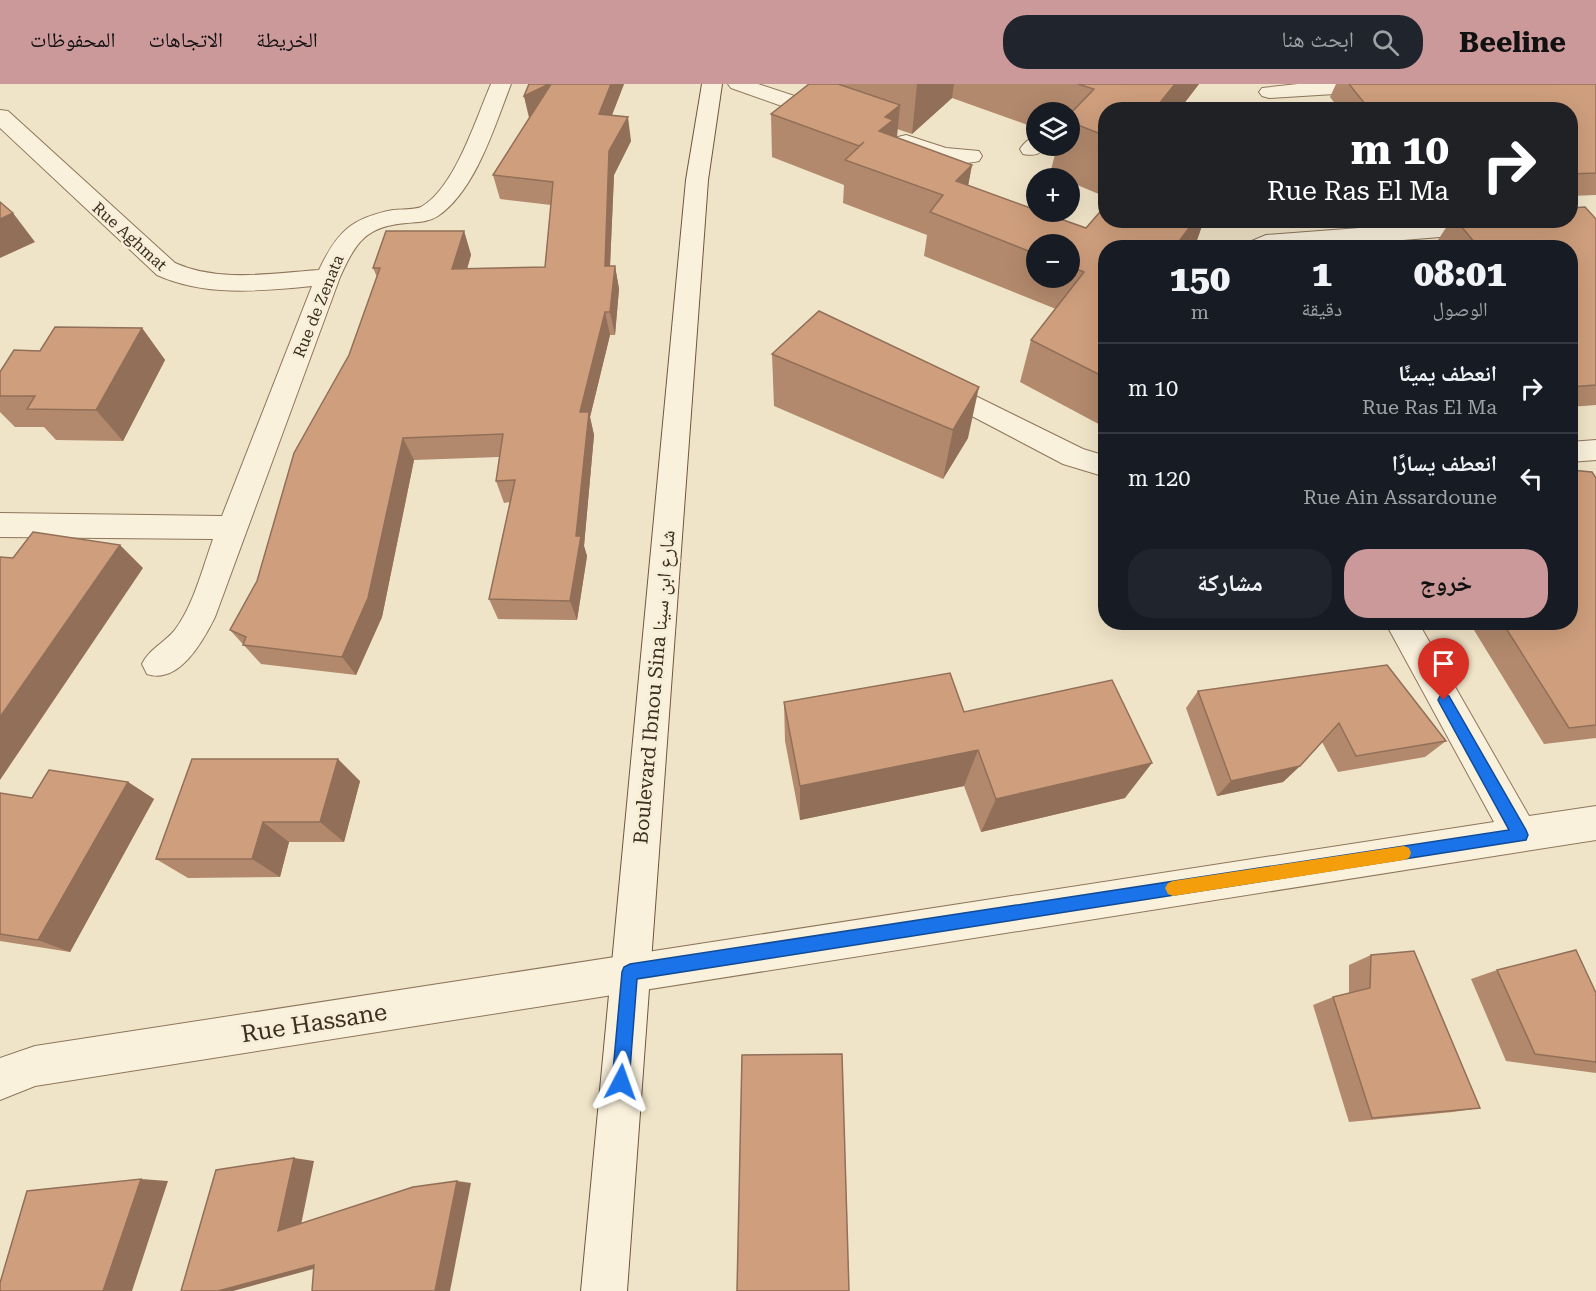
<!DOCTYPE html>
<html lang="ar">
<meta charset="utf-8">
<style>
:root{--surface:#171b24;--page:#20242c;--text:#f1f3f6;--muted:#9ea1a6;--line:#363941;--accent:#cc999b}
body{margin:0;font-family:"Roboto Serif","Noto Naskh Arabic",serif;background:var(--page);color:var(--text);direction:rtl;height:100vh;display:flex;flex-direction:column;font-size:22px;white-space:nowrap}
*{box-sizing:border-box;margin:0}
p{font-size:20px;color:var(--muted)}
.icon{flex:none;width:33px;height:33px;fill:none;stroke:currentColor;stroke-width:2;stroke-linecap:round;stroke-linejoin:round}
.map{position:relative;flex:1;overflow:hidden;direction:ltr}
.side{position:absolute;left:1098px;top:156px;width:480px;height:390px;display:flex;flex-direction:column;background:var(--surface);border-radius:24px;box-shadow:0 6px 24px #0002;direction:rtl}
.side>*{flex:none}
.guide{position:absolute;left:1098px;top:18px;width:480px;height:126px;border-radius:24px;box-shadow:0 6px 24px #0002;direction:rtl;background:#202124;color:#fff;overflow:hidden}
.buttons{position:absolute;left:1026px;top:18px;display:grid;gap:12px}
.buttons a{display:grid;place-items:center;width:54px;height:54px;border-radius:50%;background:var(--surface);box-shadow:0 6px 24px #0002;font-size:30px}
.pin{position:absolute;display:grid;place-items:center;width:51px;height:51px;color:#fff;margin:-62px -26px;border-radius:50% 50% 50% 0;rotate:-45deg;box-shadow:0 0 6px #0007}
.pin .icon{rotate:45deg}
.me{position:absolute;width:66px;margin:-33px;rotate:4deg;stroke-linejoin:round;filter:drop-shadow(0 0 4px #0008)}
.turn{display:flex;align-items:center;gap:21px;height:126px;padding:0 30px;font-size:27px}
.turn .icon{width:78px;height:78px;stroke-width:2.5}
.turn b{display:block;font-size:42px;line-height:51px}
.eta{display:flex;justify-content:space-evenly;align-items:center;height:102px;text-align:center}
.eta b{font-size:36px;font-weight:800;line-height:42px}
.button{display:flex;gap:12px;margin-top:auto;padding:12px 30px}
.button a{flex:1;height:69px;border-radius:24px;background:var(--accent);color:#111;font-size:24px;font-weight:800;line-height:69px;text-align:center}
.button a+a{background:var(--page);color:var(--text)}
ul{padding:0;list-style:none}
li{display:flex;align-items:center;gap:18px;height:90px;padding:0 30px;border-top:2px solid var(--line)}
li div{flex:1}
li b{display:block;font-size:22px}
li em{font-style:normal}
header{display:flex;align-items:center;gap:36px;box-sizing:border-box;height:84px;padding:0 30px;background:var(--accent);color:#111}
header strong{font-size:28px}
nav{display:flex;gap:33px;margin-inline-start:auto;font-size:21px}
.search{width:420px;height:54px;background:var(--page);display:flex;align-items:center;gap:15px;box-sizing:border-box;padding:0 21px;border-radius:24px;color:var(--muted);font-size:22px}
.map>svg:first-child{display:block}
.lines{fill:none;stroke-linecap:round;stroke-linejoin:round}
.street-casing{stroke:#8d765c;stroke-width:2}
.secondary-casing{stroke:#6f573f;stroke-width:2}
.street{fill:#faf1dc;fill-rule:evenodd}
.secondary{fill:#faf1dc;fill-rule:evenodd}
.wall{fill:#b2896c;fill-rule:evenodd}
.shaded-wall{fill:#916f58}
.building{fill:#cf9f7d;stroke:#916f58;stroke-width:1.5}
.route{fill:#1a73e8;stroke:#114b97;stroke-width:1.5}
.slow{fill:#f59e0b}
.labels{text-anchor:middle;stroke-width:5;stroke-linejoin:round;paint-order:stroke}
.far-street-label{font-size:16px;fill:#3d2e20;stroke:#f7eed8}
.street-label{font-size:20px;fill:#3d2e20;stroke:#f7eed8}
.near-street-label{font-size:24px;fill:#3d2e20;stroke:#f7eed8}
</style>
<header>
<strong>Beeline</strong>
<div class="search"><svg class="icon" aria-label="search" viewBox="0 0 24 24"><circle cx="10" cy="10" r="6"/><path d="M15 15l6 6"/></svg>ابحث هنا</div>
<nav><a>الخريطة</a><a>الاتجاهات</a><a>المحفوظات</a></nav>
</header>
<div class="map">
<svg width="1596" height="1207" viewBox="0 0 1596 1207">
<rect width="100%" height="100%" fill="#f0e4c8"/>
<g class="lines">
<g class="street-casing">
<g id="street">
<path d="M 491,0 L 511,0 C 495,41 476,106 438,132 C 429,138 417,138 407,139 C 366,142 356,158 340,193 L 215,533 C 203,557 179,601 147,590 L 142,580 C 149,565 164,559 174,547 C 193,523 203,483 213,455 L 0,453 L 0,429 L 222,432 L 312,202 C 260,207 206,213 157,191 L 0,44 L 0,26 L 8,27 L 175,179 C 219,199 272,189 319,186 C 337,148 351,134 393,126 C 402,125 414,126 421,123 C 455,104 476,34 491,0 Z"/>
<path d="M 728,0 L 758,0 L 837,26 L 840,31 L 837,36 L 829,37 L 821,36 L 731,4 Z"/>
<path d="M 1298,0 L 1409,0 L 1406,4 L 1399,6 L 1269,14 L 1262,12 L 1259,8 L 1262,4 Z"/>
<path d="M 906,51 L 946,64 L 979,67 L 982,72 L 979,77 C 951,84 924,72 898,63 L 895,58 L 898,53 Z"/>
<path d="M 1036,53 L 1036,62 L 1046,62 C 1040,71 1034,72 1023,70 L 1020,65 C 1025,58 1028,55 1036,53 Z"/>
<path d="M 1465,136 L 1496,136 L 1501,142 L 1497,147 L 1489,149 L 1305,164 L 1243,164 L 1247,159 L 1266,151 Z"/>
<path d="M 935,292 L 1083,365 L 1106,372 L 1106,393 L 1063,380 L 926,308 L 922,301 L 926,294 Z"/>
<path d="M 1596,356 L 1596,376 L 1570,378 L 1570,358 Z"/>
<path d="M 1385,538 L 1418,538 L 1529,732 L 1596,722 L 1596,756 L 35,1002 L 0,1016 L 0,974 L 35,962 L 1494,738 Z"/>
</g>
</g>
<g class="secondary-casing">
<path id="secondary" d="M 702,0 L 722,0 L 708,96 L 627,1207 L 581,1207 L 686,96 Z"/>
</g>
<use href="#street" class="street"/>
<use href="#secondary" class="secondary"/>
</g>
<g class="wall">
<path d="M 624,0 L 612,31 L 631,57 L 614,91 L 610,182 L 615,182 L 619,205 L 615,251 L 610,251 L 590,333 L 594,351 L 584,462 L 587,472 L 577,536 L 498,535 L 489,515 L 510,418 L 504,419 L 496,397 L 499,373 L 414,376 L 382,533 L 356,591 L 261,580 L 230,546 L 257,497 L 349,271 L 377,193 L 373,184 L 464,147 L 471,171 L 467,185 L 545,183 L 551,121 L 500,115 L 493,91 L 529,34 L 524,12 Z"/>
<path d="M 809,0 L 1199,0 L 1179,26 L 1106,26 L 1106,113 L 1070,98 L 1070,94 L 1061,94 L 1050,90 L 1057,62 L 1070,62 L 1070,28 L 1036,28 L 1036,44 L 952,14 L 912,50 L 897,45 L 897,54 L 972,81 L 968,101 L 1086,144 L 1106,136 L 1204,136 L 1197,156 L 1191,164 L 1106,164 L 1106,344 L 1020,298 L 1031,256 L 1056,225 L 924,172 L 927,151 L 843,119 L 844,101 L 772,73 L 771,30 ZM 1036,160 L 1070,160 L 1070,194 L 1036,194 Z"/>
<path d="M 1336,0 L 1596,0 L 1596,111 L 1571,112 L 1570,113 L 1570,26 L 1340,26 L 1330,13 Z"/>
<path d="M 1596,135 L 1596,321 L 1570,323 L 1570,164 L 1444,163 L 1438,156 L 1451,136 L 1570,136 Z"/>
<path d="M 819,227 L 968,354 L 943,395 L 774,322 L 772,270 Z"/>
<path d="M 142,244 L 165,276 L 123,357 L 56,356 L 44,343 L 15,343 L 0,328 L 0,288 L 40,267 Z"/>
<path d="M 1596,394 L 1596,654 L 1544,660 L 1469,538 L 1570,538 Z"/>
<path d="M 1198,607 L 1446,657 L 1425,673 L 1338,688 L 1322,658 L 1300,682 L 1283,698 L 1217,712 L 1186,624 Z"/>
<path d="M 784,618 L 964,628 L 1125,714 L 981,748 L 964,702 L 800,736 L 785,657 Z"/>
<path d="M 360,697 L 344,758 L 289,758 L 280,793 L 188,794 L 156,775 Z"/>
<path d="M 128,698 L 154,715 L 70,868 L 0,857 L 0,709 L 32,714 Z"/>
<path d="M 1371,871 L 1480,1024 L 1453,1028 L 1349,1038 L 1313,921 L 1333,913 L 1349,909 L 1349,881 Z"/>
<path d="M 1497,886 L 1596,909 L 1596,989 L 1506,977 L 1471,895 Z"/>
</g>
<g class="shaded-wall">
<path d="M 549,0 L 552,0 L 530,36 L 524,12 Z"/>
<path d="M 611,0 L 624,0 L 603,54 L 599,30 Z"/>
<path d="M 917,0 L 954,0 L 952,14 L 912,50 Z"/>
<path d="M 1175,0 L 1199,0 L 1179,26 L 1154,26 Z"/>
<path d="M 900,21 L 896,64 L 879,47 L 885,33 Z"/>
<path d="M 628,33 L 631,57 L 614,91 L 609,205 L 605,182 L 609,67 Z"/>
<path d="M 972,81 L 964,124 L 956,97 Z"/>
<path d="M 13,129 L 35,158 L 0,174 L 0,135 Z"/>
<path d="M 1195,136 L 1204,136 L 1197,156 L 1191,164 L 1174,164 Z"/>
<path d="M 464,147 L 471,171 L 460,209 L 452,185 Z"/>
<path d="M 615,182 L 619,205 L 615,251 L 610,228 Z"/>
<path d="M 605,228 L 610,251 L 590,333 L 594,351 L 584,462 L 587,472 L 577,536 L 570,517 L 576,452 L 580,328 Z"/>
<path d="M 142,244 L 165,276 L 123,357 L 96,326 Z"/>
<path d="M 979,303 L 968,354 L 943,395 L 953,346 Z"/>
<path d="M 403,354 L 414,376 L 382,533 L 356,591 L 342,573 Z"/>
<path d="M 120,461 L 143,484 L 0,696 L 0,633 Z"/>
<path d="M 978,666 L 964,702 L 800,736 L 800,702 Z"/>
<path d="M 338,675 L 360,697 L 344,758 L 320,738 Z"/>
<path d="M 1152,679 L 1125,714 L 981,748 L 996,715 Z"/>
<path d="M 1300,682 L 1283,698 L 1217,712 L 1231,697 Z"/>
<path d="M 128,698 L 154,715 L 70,868 L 38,856 Z"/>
<path d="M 263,738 L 289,758 L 280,793 L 252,775 Z"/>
<path d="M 294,1074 L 314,1077 L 300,1146 L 278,1147 Z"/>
<path d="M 141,1095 L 168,1097 L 132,1207 L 103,1207 Z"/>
<path d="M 457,1097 L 471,1099 L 450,1207 L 435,1207 Z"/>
<path d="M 335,1179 L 233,1207 L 218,1207 L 314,1181 Z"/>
</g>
<g class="building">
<path d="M 529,0 L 549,0 L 524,12 Z"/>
<path d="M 551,0 L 611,0 L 599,30 L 628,33 L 609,67 L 605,182 L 615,182 L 610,228 L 605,228 L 580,328 L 589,328 L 576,452 L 581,452 L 570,517 L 489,515 L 515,396 L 496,397 L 503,350 L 403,354 L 368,514 L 342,573 L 243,561 L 246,553 L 230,546 L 257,497 L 294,369 L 349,271 L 380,184 L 373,184 L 386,147 L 464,147 L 452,185 L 545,183 L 553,98 L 493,91 Z"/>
<path d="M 809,0 L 838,0 L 900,21 L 885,33 L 893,36 L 879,47 L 972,81 L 956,97 L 1036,126 L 1036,128 L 1041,128 L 1086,144 L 1106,121 L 1106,136 L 1195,136 L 1174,164 L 1106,164 L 1106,294 L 1031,256 L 1084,188 L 1070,182 L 1070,160 L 1036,160 L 1036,170 L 930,128 L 943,111 L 845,76 L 864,58 L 859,62 L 771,30 Z"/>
<path d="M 1078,0 L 1175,0 L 1154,26 L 1106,26 L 1106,52 L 1070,38 L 1070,30 L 1094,5 Z"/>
<path d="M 1349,0 L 1596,0 L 1596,89 L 1570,90 L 1570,26 L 1370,26 Z"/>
<path d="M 0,118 L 13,129 L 0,135 Z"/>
<path d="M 1585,123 L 1596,135 L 1596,301 L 1570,303 L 1570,164 L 1436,164 L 1475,159 L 1456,136 L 1570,136 L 1570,124 Z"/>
<path d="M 819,227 L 979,303 L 953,346 L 772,270 Z"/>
<path d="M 55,243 L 142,244 L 96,326 L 27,325 L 35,312 L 0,312 L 0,288 L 14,266 L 40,267 Z"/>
<path d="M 1570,386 L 1592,388 L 1596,394 L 1596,641 L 1569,644 L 1502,538 L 1570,538 Z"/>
<path d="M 33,448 L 120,461 L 0,633 L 0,473 L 13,474 Z"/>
<path d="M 1387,581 L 1446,657 L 1356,672 L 1339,639 L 1300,682 L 1231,697 L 1198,607 Z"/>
<path d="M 950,589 L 964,628 L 1112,596 L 1152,679 L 996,715 L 978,666 L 800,702 L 784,618 Z"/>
<path d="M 192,675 L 338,675 L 320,738 L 263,738 L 252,775 L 156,775 Z"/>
<path d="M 49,686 L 128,698 L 38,856 L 0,850 L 0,709 L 32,714 Z"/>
<path d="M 1576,866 L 1596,909 L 1596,978 L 1535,970 L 1497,886 Z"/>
<path d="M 1414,867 L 1480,1024 L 1372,1034 L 1333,913 L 1370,904 L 1371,871 Z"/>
<path d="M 842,970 L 849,1207 L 737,1207 L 742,971 Z"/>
<path d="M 294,1074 L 278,1147 L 413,1103 L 457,1097 L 435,1207 L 312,1207 L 314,1181 L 218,1207 L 181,1207 L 216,1086 Z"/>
<path d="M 141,1095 L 103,1207 L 0,1207 L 0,1199 L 27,1107 Z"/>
</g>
<path class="route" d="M 1444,610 L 1449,612 L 1526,746 L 1528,751 L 1526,756 L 637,895 L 629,998 L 627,1004 L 621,1007 L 615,1004 L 612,998 L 622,888 L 624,883 L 630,880 L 1509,746 L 1440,620 L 1438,616 L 1440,612 Z"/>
<path class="slow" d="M 1404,762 L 1409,764 L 1411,769 L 1409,774 L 1404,776 L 1173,812 L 1168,810 L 1165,804 L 1168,799 L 1173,797 Z"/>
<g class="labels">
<g class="far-street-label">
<text transform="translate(130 152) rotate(42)" y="6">Rue Aghmat</text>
<text transform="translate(318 222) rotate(-68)" y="6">Rue de Zenata</text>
</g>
<g class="street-label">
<text transform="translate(654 603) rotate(-85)" y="7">Boulevard Ibnou Sina شارع ابن سينا</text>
</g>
<g class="near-street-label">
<text transform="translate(314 939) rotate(-9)" y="8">Rue Hassane</text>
</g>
</g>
</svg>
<div class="buttons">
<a><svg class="icon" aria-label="layers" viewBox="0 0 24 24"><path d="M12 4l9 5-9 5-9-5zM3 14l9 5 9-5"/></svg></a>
<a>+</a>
<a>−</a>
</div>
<div class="pin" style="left:1444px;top:616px;background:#d93025"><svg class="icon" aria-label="arrive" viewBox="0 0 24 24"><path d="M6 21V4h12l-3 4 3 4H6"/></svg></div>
<svg class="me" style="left:621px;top:998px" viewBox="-20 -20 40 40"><path d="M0-17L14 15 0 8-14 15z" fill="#1a73e8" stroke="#fff" stroke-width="4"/></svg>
<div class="guide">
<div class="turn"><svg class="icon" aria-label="right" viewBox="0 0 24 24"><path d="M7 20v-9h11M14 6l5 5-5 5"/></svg><div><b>10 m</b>Rue Ras El Ma</div></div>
</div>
<section class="side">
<div class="eta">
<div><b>08:01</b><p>الوصول</p></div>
<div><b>1</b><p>دقيقة</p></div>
<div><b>150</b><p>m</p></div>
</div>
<ul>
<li><svg class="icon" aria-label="right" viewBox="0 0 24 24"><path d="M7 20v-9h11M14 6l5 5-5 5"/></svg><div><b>انعطف يمينًا</b><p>Rue Ras El Ma</p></div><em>10 m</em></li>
<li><svg class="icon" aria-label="left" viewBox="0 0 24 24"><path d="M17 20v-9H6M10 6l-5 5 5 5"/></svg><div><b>انعطف يسارًا</b><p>Rue Ain Assardoune</p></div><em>120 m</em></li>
</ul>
<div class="button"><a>خروج</a><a>مشاركة</a></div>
</section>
</div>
